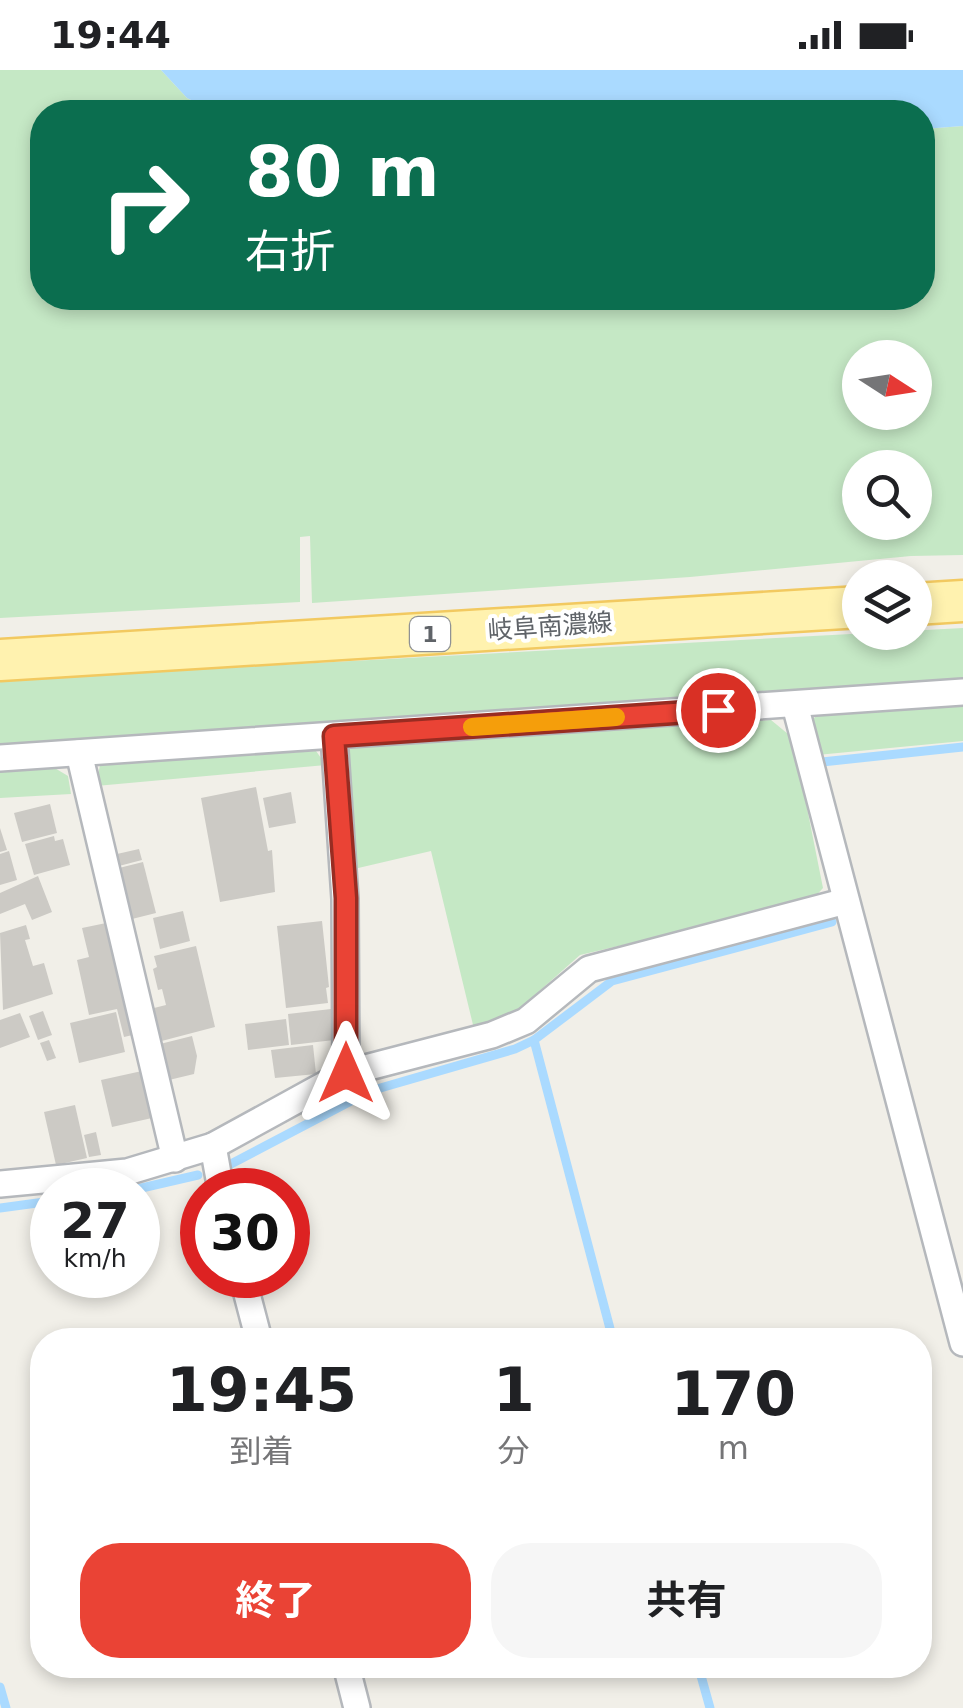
<!DOCTYPE html>
<html lang="ja">
<meta charset="utf-8">
<style>
:root{--surface:#fff;--page:#f6f6f6;--text:#202124;--muted:#757577;--accent:#ea4335}
body{margin:0;font-family:"DejaVu Sans","Noto Sans JP",sans-serif;background:var(--page);color:var(--text);height:100vh;display:flex;flex-direction:column;font-size:38px;white-space:nowrap}
*{box-sizing:border-box;margin:0}
p{font-size:32px;color:var(--muted)}
.icon{flex:none;width:55px;height:55px;fill:none;stroke:currentColor;stroke-width:2;stroke-linecap:round;stroke-linejoin:round}
.map{position:relative;flex:1;overflow:hidden}
.drawer{position:absolute;left:30px;top:1258px;width:902px;height:350px;display:flex;flex-direction:column;background:var(--surface);border-radius:40px;box-shadow:0 5px 15px #0003}
.drawer>*{flex:none}
.hud{position:absolute;left:30px;top:30px;width:905px;height:210px;border-radius:40px;box-shadow:0 5px 15px #0003;background:#0b6e4f;color:#fff;overflow:hidden}
.needle{width:65px;rotate:102deg}
.tools{position:absolute;left:842px;top:270px;display:grid;gap:20px}
.tools a{display:grid;place-items:center;width:90px;height:90px;border-radius:50%;background:var(--surface);box-shadow:0 5px 15px #0003;font-size:50px}
.speed{position:absolute;left:30px;top:1098px;display:flex;gap:20px;font-size:50px;font-weight:700;text-align:center}
.speed>*{display:grid;place-content:center;width:130px;height:130px;border-radius:50%;background:var(--surface);box-shadow:0 5px 15px #0003;line-height:1}
.speed small{font-size:25px;font-weight:400}
.speed .limit{border:15px solid #d22;background:#fff;color:#111}
.pin{position:absolute;display:grid;place-items:center;width:85px;height:85px;color:#fff;margin:-42px;border:5px solid #fff;border-radius:50%;box-shadow:0 2px 10px #0007}
.me{position:absolute;width:110px;margin:-55px;rotate:0deg;stroke-linejoin:round;filter:drop-shadow(0 0 8px #0008)}
.turn{display:flex;align-items:center;gap:35px;height:210px;padding:0 50px;font-size:45px}
.turn .icon{width:130px;height:130px;stroke-width:2.5}
.turn b{display:block;font-size:70px;line-height:85px}
.eta{display:flex;justify-content:space-evenly;align-items:center;height:170px;text-align:center}
.eta b{font-size:60px;font-weight:700;line-height:70px}
.cta{display:flex;gap:20px;margin-top:auto;padding:20px 50px}
.cta a{flex:1;height:115px;border-radius:40px;background:var(--accent);color:#fff;font-size:40px;font-weight:700;line-height:115px;text-align:center}
.cta a+a{background:var(--page);color:var(--text)}
.status{display:flex;justify-content:space-between;align-items:center;height:70px;padding:0 50px;background:var(--surface);direction:ltr}
.status svg{height:28px;fill:currentColor}
.map>svg:first-child{display:block}
.green{fill:#c5e8c5;fill-rule:evenodd}
.water{fill:#aadaff}
.lines{fill:none;stroke-linecap:round;stroke-linejoin:round}
.stream{stroke:#aadaff;stroke-width:9}
.building{fill:#cccac5}
.minor-casing{stroke:#b5b8bc;stroke-width:30}
.primary-casing{stroke:#f2c960;stroke-width:45}
.minor{stroke:#fff;stroke-width:25}
.primary{stroke:#fff2af;stroke-width:40}
.route-casing{stroke:#982c22;stroke-width:25}
.route{stroke:#ea4335;stroke-width:18}
.slow{stroke:#f59e0b;stroke-width:18}
.labels{text-anchor:middle;stroke-width:8;stroke-linejoin:round;paint-order:stroke}
.shield{fill:#fff;stroke:#8f9295;stroke-width:2.5}
.shield-label{font-size:22px;font-weight:bold;fill:#5f6368}
.street-label{font-size:25px;fill:#5f6368;stroke:#fff}
</style>
<div class="status"><b>19:44</b><svg viewBox="0 0 49 12"><path d="M0 12V9h3v3zM5 12V6h3v6zM10 12V3h3v9zM15 12V0h3v12zM26 1h20v11H26zM47 4h2v5h-2z"/></svg></div>
<div class="map">
<svg width="963" height="1638" viewBox="0 0 963 1638">
<rect width="100%" height="100%" fill="#f1efe8"/>
<g class="green">
<path d="M 0,0 L 161,0 L 187,28 L 215,42 L 42,42 L 42,228 L 922,228 L 923,59 L 963,56 L 963,485 L 911,486 L 690,507 L 312,533 L 310,466 L 300,467 L 300,532 L 0,548 ZM 860,288 L 915,288 L 915,342 L 860,342 ZM 860,398 L 915,398 L 915,452 L 860,452 Z"/>
<path d="M 963,558 L 963,612 L 798,625 L 0,675 L 0,610 Z"/>
<path d="M 963,635 L 963,671 L 817,685 L 809,654 L 816,646 Z"/>
<path d="M 771,650 L 788,664 L 803,718 L 823,818 L 811,831 L 580,885 L 510,947 L 474,959 L 431,781 L 354,799 L 344,689 L 351,678 Z"/>
<path d="M 316,681 L 326,695 L 96,716 L 100,695 Z"/>
<path d="M 53,697 L 68,706 L 71,724 L 0,728 L 0,700 Z"/>
</g>
<path class="water" d="M 161,0 L 963,0 L 963,56 L 923,59 L 922,42 L 215,42 L 187,28 Z"/>
<g class="lines">
<g class="stream">
<path d="M 822,692 L 963,677"/>
<path d="M 534,970 L 613,1270"/>
<path d="M 229,1095 L 370,1021 L 515,979 L 534,970 L 612,911 L 832,852"/>
<path d="M 133,1120 L 198,1105"/>
<path d="M 0,1138 L 52,1131"/>
<path d="M 698,1595 L 710,1638"/>
<path d="M 0,1617 L 6,1638"/>
</g>
</g>
<g class="building">
<path d="M 256,717 L 268,781 L 272,780 L 275,822 L 220,832 L 201,728 Z"/>
<path d="M 291,722 L 296,753 L 269,758 L 263,728 Z"/>
<path d="M 50,734 L 57,763 L 22,772 L 14,743 Z"/>
<path d="M 0,758 L 7,780 L 0,782 Z"/>
<path d="M 54,766 L 55,771 L 63,769 L 70,795 L 34,805 L 25,774 Z"/>
<path d="M 139,779 L 142,790 L 119,796 L 117,784 Z"/>
<path d="M 9,781 L 17,810 L 0,815 L 0,784 Z"/>
<path d="M 143,792 L 156,843 L 132,849 L 119,798 Z"/>
<path d="M 38,806 L 52,842 L 32,850 L 25,834 L 0,844 L 0,823 Z"/>
<path d="M 183,841 L 190,871 L 160,879 L 153,848 Z"/>
<path d="M 322,851 L 329,917 L 326,918 L 328,933 L 286,938 L 277,856 Z"/>
<path d="M 111,852 L 141,963 L 124,967 L 117,939 L 89,945 L 77,890 L 89,887 L 82,858 Z"/>
<path d="M 26,855 L 30,869 L 25,870 L 33,896 L 44,893 L 53,924 L 3,940 L 0,863 Z"/>
<path d="M 196,876 L 215,957 L 154,973 L 146,940 L 166,935 L 162,919 L 158,920 L 153,899 L 157,897 L 154,886 Z"/>
<path d="M 331,939 L 334,970 L 291,975 L 288,944 Z"/>
<path d="M 43,941 L 52,965 L 38,970 L 29,946 Z"/>
<path d="M 116,942 L 125,982 L 79,993 L 70,953 Z"/>
<path d="M 20,943 L 30,967 L 0,978 L 0,950 Z"/>
<path d="M 286,949 L 289,975 L 248,980 L 245,954 Z"/>
<path d="M 192,966 L 197,986 L 194,1004 L 169,1010 L 160,974 Z"/>
<path d="M 49,970 L 56,988 L 47,991 L 40,973 Z"/>
<path d="M 313,975 L 316,1004 L 275,1008 L 271,980 Z"/>
<path d="M 142,1001 L 152,1048 L 112,1057 L 101,1010 Z"/>
<path d="M 75,1035 L 87,1088 L 56,1095 L 44,1042 Z"/>
<path d="M 96,1062 L 101,1085 L 89,1087 L 84,1065 Z"/>
</g>
<g class="lines">
<g class="minor-casing">
<g id="minor">
<path d="M 795,635 L 963,1273"/>
<path d="M 334,666 L 345,829 L 346,1003"/>
<path d="M 79,683 L 175,1089"/>
<path d="M 0,688 L 963,622"/>
<path d="M 213,1076 L 346,1003 L 492,965 L 526,951 L 589,899 L 846,831"/>
<path d="M 0,1114 L 127,1102 L 213,1076 L 221,1120"/>
<path d="M 242,1205 L 259,1270"/>
<path d="M 346,1595 L 357,1638"/>
</g>
</g>
<g class="primary-casing">
<g id="primary">
<path d="M 915,534 L 963,531"/>
<path d="M 0,590 L 860,537"/>
</g>
</g>
<use href="#minor" class="minor"/>
<use href="#primary" class="primary"/>
</g>
<g class="lines">
<g class="route-casing">
<path id="route" d="M 346,1003 L 346,828 L 334,666 L 718,640"/>
</g>
<use href="#route" class="route"/>
<path class="slow" d="M 472,657 L 616,647"/>
</g>
<g class="labels">
<rect class="shield" x="410" y="547" width="40" height="34" rx="8"/>
<g class="shield-label">
<text x="430" y="572">1</text>
</g>
<g class="street-label">
<text transform="translate(550 556) rotate(-4)" y="9">岐阜南濃線</text>
</g>
</g>
</svg>
<div class="tools">
<a><svg class="needle" viewBox="-14 -14 28 28"><path d="M0-13l5 13h-10z" fill="#e53935"/><path d="M0 13l5-13h-10z" fill="#757577"/></svg></a>
<a><svg class="icon" aria-label="search" viewBox="0 0 24 24"><circle cx="10" cy="10" r="6"/><path d="M15 15l6 6"/></svg></a>
<a><svg class="icon" aria-label="layers" viewBox="0 0 24 24"><path d="M12 4l9 5-9 5-9-5zM3 14l9 5 9-5"/></svg></a>
</div>
<div class="speed"><div>27<small>km/h</small></div><div class="limit">30</div></div>
<div class="pin" style="left:718px;top:640px;background:#d93025"><svg class="icon" aria-label="arrive" viewBox="0 0 24 24"><path d="M6 21V4h12l-3 4 3 4H6"/></svg></div>
<svg class="me" style="left:346px;top:1003px" viewBox="-20 -20 40 40"><path d="M0-17L14 15 0 8-14 15z" fill="#ea4335" stroke="#fff" stroke-width="4"/></svg>
<div class="hud">
<div class="turn"><svg class="icon" aria-label="right" viewBox="0 0 24 24"><path d="M7 20v-9h11M14 6l5 5-5 5"/></svg><div><b>80 m</b>右折</div></div>
</div>
<section class="drawer">
<div class="eta">
<div><b>19:45</b><p>到着</p></div>
<div><b>1</b><p>分</p></div>
<div><b>170</b><p>m</p></div>
</div>
<div class="cta"><a>終了</a><a>共有</a></div>
</section>
</div>
